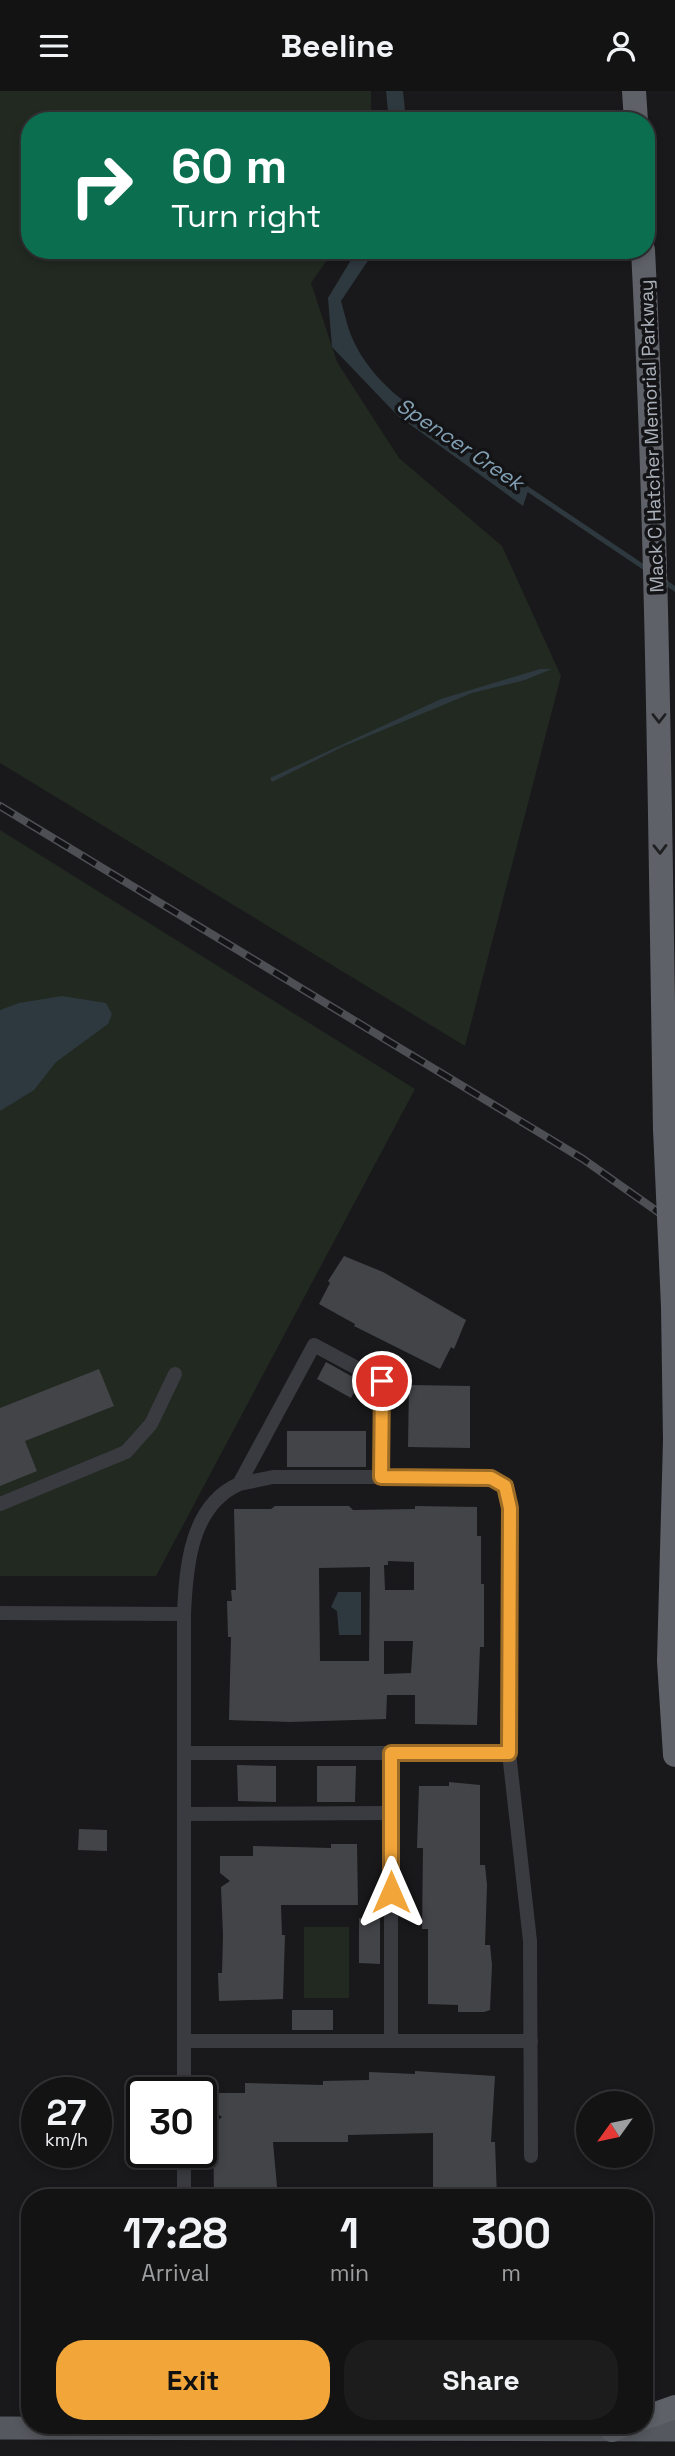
<!DOCTYPE html>
<style>
:root{--surface:#131314;--page:#1c1c1d;--text:#f1f3f6;--muted:#9d9ea0;--line:#323234;--accent:#f2a63a}
body{margin:0;font-family:"Space Grotesk",sans-serif;background:var(--page);color:var(--text);height:100vh;display:flex;flex-direction:column;font-size:26px;white-space:nowrap}
*{box-sizing:border-box;margin:0}
p{font-size:23px;color:var(--muted)}
.icon{flex:none;width:38px;height:38px;fill:none;stroke:currentColor;stroke-width:2;stroke-linecap:round;stroke-linejoin:round}
.map{position:relative;flex:1;overflow:hidden}
.drawer{position:absolute;left:21px;top:2098px;width:632px;height:245px;display:flex;flex-direction:column;background:var(--surface);border-radius:28px;box-shadow:0 4px 10px #0003,0 0 0 2px var(--line)}
.drawer>*{flex:none}
.guide{position:absolute;left:21px;top:21px;width:634px;height:147px;border-radius:28px;box-shadow:0 4px 10px #0003,0 0 0 2px var(--line);background:#0b6e4f;color:#fff;overflow:hidden}
.needle{width:46px;rotate:237deg}
.buttons{position:absolute;left:576px;top:2000px;display:grid;gap:14px}
.buttons a{display:grid;place-items:center;width:77px;height:77px;border-radius:50%;background:var(--surface);box-shadow:0 4px 10px #0003,0 0 0 2px var(--line);font-size:35px}
.speed{position:absolute;left:21px;top:1986px;display:flex;gap:14px;font-size:35px;font-weight:700;text-align:center}
.speed>*{display:grid;place-content:center;width:91px;height:91px;border-radius:50%;background:var(--surface);box-shadow:0 4px 10px #0003,0 0 0 2px var(--line);line-height:1}
.speed small{font-size:18px;font-weight:400}
.speed .limit{border:4px solid #111;border-radius:10px;background:#fff;color:#111}
.pin{position:absolute;display:grid;place-items:center;width:60px;height:60px;color:#fff;margin:-30px;border:4px solid #fff;border-radius:50%;box-shadow:0 2px 7px #0007}
.me{position:absolute;width:77px;margin:-38px;rotate:0deg;stroke-linejoin:round;filter:drop-shadow(0 0 5px #0008)}
.turn{display:flex;align-items:center;gap:24px;height:147px;padding:0 35px;font-size:32px}
.turn .icon{width:91px;height:91px;stroke-width:2.5}
.turn b{display:block;font-size:49px;line-height:60px}
.eta{display:flex;justify-content:space-evenly;align-items:center;height:119px;text-align:center}
.eta b{font-size:42px;font-weight:700;line-height:49px}
.button{display:flex;gap:14px;margin-top:auto;padding:14px 35px}
.button a{flex:1;height:80px;border-radius:28px;background:var(--accent);color:#111;font-size:28px;font-weight:700;line-height:80px;text-align:center}
.button a+a{background:var(--page);color:var(--text)}
header{display:flex;justify-content:space-between;align-items:center;height:91px;padding:0 35px;background:var(--surface);font-size:32px;font-weight:700}
.map>svg:first-child{display:block}
.green{fill:#212921}
.water{fill:#2e393f}
.lines{fill:none;stroke-linecap:round;stroke-linejoin:round}
.stream{stroke:#2e393f;stroke-width:5}
.building{fill:#434448;fill-rule:evenodd}
.minor{stroke:#3a3b40;stroke-width:14}
.primary{stroke:#56585f;stroke-width:23}
.trunk{stroke:#5e6168;stroke-width:24}
.rail-casing{stroke:#4d4f55;stroke-width:8}
.rail{stroke:#141416;stroke-width:5;stroke-dasharray:16;stroke-linecap:butt}
.trunk-bridge{stroke:#5e6168;stroke-width:24}
.oneway{stroke:#1f2022}
.route-casing{stroke:#9d6c26;stroke-width:18}
.route{stroke:#f2a63a;stroke-width:12}
.labels{text-anchor:middle;stroke-width:7;stroke-linejoin:round;paint-order:stroke}
.street-label{font-size:19px;fill:#abb1bb;stroke:#141416}
.water-label{font-size:21px;font-style:italic;fill:#83a1b5;stroke:#141416}
</style>
<header><svg class="icon" aria-label="menu" viewBox="0 0 24 24"><path d="M4 6h16M4 12h16M4 18h16"/></svg>Beeline<svg class="icon" aria-label="person" viewBox="0 0 24 24"><circle cx="12" cy="8" r="4"/><path d="M4 21q1-7 8-7t8 7"/></svg></header>
<div class="map">
<svg width="675" height="2365" viewBox="0 0 675 2365">
<rect width="100%" height="100%" fill="#19191b"/>
<g class="green">
<path d="M 0,0 L 371,0 L 371,30 L 30,30 L 30,159 L 334,159 L 311,192 L 337,271 L 399,367 L 502,455 L 561,585 L 465,955 L 0,672 Z"/>
<path d="M 0,739 L 415,998 L 156,1485 L 0,1485 Z"/>
<rect x="304" y="1836" width="45" height="71"/>
</g>
<g class="water">
<path d="M 386,0 L 403,0 L 406,30 L 389,30 Z"/>
<path d="M 357,159 L 375,159 L 341,210 C 345,224 348,239 354,251 C 388,322 475,346 529,397 L 523,415 L 397,324 L 332,256 L 328,207 Z"/>
<path d="M 540,578 L 552,578 L 525,589 L 472,602 L 342,656 L 272,691 L 270,687 L 441,608 Z"/>
<path d="M 62,905 L 106,912 L 112,923 L 108,933 L 56,971 L 34,999 L 0,1020 L 0,919 L 19,912 Z"/>
<path d="M 338,1501 L 361,1501 L 361,1544 L 339,1544 L 337,1520 L 331,1516 Z"/>
</g>
<g class="lines">
<g class="stream">
<path d="M 523,395 L 648,479"/>
<path d="M 662,489 L 675,498"/>
</g>
</g>
<g class="building">
<path d="M 344,1165 L 383,1181 L 466,1229 L 454,1258 L 451,1256 L 440,1278 L 354,1235 L 355,1233 L 319,1213 L 330,1192 L 328,1190 Z"/>
<path d="M 326,1271 L 360,1290 L 351,1307 L 317,1288 Z"/>
<path d="M 99,1278 L 114,1315 L 25,1350 L 37,1380 L 0,1395 L 0,1317 Z"/>
<path d="M 409,1294 L 470,1295 L 470,1357 L 408,1356 Z"/>
<rect x="287" y="1340" width="79" height="36"/>
<path d="M 275,1415 L 349,1415 L 353,1419 L 415,1418 L 415,1415 L 477,1416 L 477,1445 L 481,1445 L 481,1493 L 484,1493 L 484,1556 L 480,1556 L 477,1634 L 415,1633 L 415,1604 L 387,1604 L 386,1628 L 290,1631 L 229,1629 L 231,1546 L 228,1546 L 227,1510 L 232,1510 L 231,1499 L 236,1499 L 234,1418 L 271,1418 ZM 388,1470 L 414,1471 L 414,1499 L 385,1499 L 384,1474 L 388,1474 ZM 370,1476 L 369,1570 L 320,1570 L 319,1477 ZM 384,1550 L 413,1550 L 411,1582 L 384,1583 Z"/>
<path d="M 237,1674 L 276,1675 L 276,1711 L 238,1710 Z"/>
<path d="M 317,1675 L 356,1675 L 355,1711 L 317,1711 Z"/>
<path d="M 449,1691 L 480,1694 L 480,1774 L 485,1774 L 487,1794 L 485,1854 L 490,1854 L 492,1874 L 490,1919 L 484,1921 L 458,1921 L 458,1914 L 428,1913 L 428,1838 L 422,1838 L 423,1757 L 417,1757 L 419,1695 L 449,1695 Z"/>
<path d="M 79,1738 L 107,1739 L 107,1760 L 78,1759 Z"/>
<path d="M 331,1753 L 357,1753 L 358,1814 L 281,1814 L 282,1844 L 285,1844 L 283,1908 L 219,1910 L 218,1882 L 222,1882 L 223,1844 L 221,1796 L 230,1790 L 220,1782 L 220,1765 L 253,1765 L 253,1755 L 331,1757 Z"/>
<path d="M 359,1827 L 380,1828 L 380,1873 L 359,1872 Z"/>
<rect x="292" y="1919" width="41" height="20"/>
<path d="M 415,1980 L 495,1985 L 491,2051 L 495,2051 L 497,2107 L 433,2107 L 433,2042 L 348,2044 L 348,2051 L 273,2051 L 278,2107 L 214,2107 L 213,2033 L 222,2026 L 212,2019 L 212,2002 L 245,2002 L 245,1992 L 323,1994 L 323,1990 L 369,1989 L 369,1981 L 415,1983 Z"/>
</g>
<g class="lines">
<g class="minor">
<path d="M 239,1393 L 273,1386 L 487,1386 C 504,1389 510,1400 510,1417 L 509,1662 L 530,1850 L 531,2065"/>
<path d="M 0,1413 L 126,1361 L 151,1333 L 175,1283"/>
<path d="M 0,1522 L 184,1523 L 184,2002"/>
<path d="M 184,1523 C 186,1477 190,1415 239,1393 L 314,1254 L 381,1290 L 381,1386"/>
<path d="M 184,1662 L 509,1662"/>
<path d="M 184,1723 L 391,1722"/>
<path d="M 184,1950 L 531,1950"/>
<path d="M 391,1950 L 391,1662"/>
<path d="M 184,2107 L 184,2062"/>
</g>
<path class="primary" d="M 0,2337 L 675,2339"/>
<g class="trunk">
<path d="M 634,0 L 636,30"/>
<path d="M 643,159 C 658,452 660,745 665,1038"/>
<path d="M 673,1215 L 675,1349 L 669,1570 L 675,1664"/>
<path d="M 644,2327 L 675,2316"/>
<path d="M 612,2339 L 623,2334"/>
</g>
<g class="rail-casing">
<path id="rail" d="M 0,715 L 583,1068 L 675,1133"/>
</g>
<use href="#rail" class="rail"/>
<path class="trunk-bridge" d="M 665,1038 L 673,1215"/>
</g>
<defs><path id="oneway-chevron" d="M-2-3.5L2.5 0L-2 3.5" fill="none" stroke-width="1.6" stroke-linecap="round" stroke-linejoin="round" transform="scale(1.75)"/></defs>
<g class="oneway">
<use href="#oneway-chevron" transform="translate(659 627) rotate(90)"/>
<use href="#oneway-chevron" transform="translate(660 758) rotate(89)"/>
</g>
<g class="lines">
<g class="route-casing">
<path id="route" d="M 382,1290 L 381,1386 L 491,1387 L 505,1395 L 510,1417 L 509,1662 L 391,1662 L 391,1801"/>
</g>
<use href="#route" class="route"/>
</g>
<g class="labels">
<g class="street-label">
<text transform="translate(651 345) rotate(-92)" y="7">Mack C Hatcher Memorial Parkway</text>
</g>
<g class="water-label">
<text transform="translate(460 353) rotate(34)" y="7">Spencer Creek</text>
</g>
</g>
</svg>
<div class="buttons">
<a><svg class="needle" viewBox="-14 -14 28 28"><path d="M0-13l5 13h-10z" fill="#e53935"/><path d="M0 13l5-13h-10z" fill="#9d9ea0"/></svg></a>
</div>
<div class="speed"><div>27<small>km/h</small></div><div class="limit">30</div></div>
<div class="pin" style="left:382px;top:1290px;background:#d93025"><svg class="icon" aria-label="arrive" viewBox="0 0 24 24"><path d="M6 21V4h12l-3 4 3 4H6"/></svg></div>
<svg class="me" style="left:391px;top:1801px" viewBox="-20 -20 40 40"><path d="M0-17L14 15 0 8-14 15z" fill="#f2a63a" stroke="#fff" stroke-width="4"/></svg>
<div class="guide">
<div class="turn"><svg class="icon" aria-label="right" viewBox="0 0 24 24"><path d="M7 20v-9h11M14 6l5 5-5 5"/></svg><div><b>60 m</b>Turn right</div></div>
</div>
<section class="drawer">
<div class="eta">
<div><b>17:28</b><p>Arrival</p></div>
<div><b>1</b><p>min</p></div>
<div><b>300</b><p>m</p></div>
</div>
<div class="button"><a>Exit</a><a>Share</a></div>
</section>
</div>
